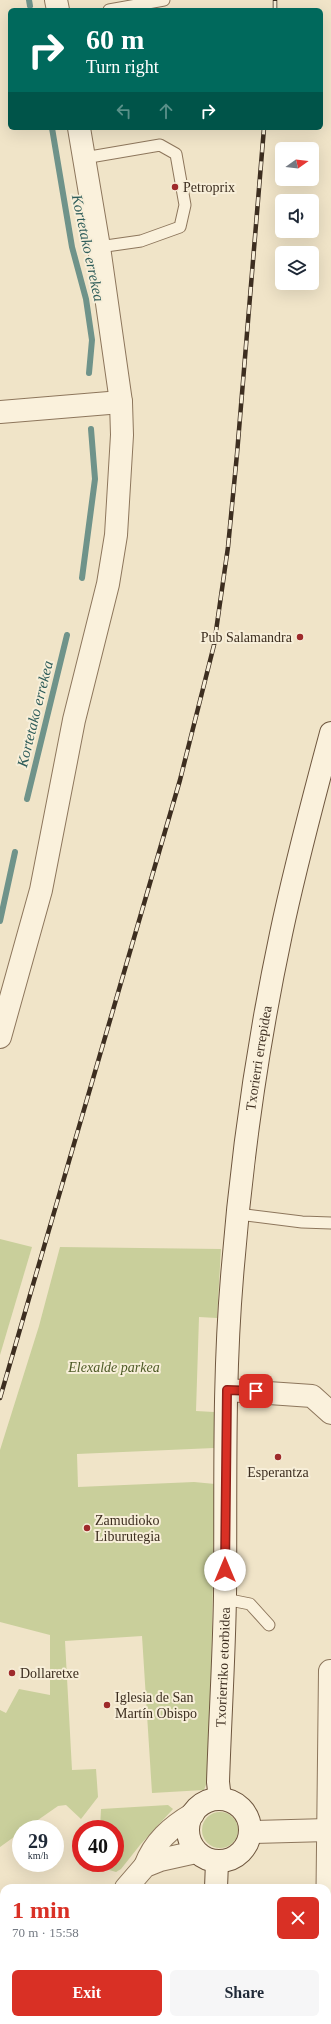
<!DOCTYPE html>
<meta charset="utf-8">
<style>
:root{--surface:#fff;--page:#f6f6f7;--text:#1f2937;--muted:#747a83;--accent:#d93025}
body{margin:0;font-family:Georgia,serif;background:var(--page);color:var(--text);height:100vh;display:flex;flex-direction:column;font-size:15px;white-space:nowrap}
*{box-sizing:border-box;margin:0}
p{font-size:13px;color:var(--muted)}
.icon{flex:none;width:22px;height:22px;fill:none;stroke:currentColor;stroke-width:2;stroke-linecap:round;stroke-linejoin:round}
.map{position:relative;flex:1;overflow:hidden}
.side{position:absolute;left:0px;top:1884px;width:331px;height:140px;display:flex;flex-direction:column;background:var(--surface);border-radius:12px 12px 0 0;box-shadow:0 4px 16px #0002}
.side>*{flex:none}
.banner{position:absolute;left:8px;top:8px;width:315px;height:122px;border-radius:6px;box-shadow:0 4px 16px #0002;background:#00695c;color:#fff;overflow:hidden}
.needle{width:26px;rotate:76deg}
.tools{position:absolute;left:275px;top:142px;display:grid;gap:8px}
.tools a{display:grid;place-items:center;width:44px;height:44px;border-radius:6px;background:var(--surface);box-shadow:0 4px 16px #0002;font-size:20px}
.speed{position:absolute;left:12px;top:1820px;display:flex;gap:8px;font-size:20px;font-weight:700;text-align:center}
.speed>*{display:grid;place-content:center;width:52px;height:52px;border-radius:50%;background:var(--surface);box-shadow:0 4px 16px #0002;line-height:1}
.speed small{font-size:10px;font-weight:400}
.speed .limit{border:6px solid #d22;background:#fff;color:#111}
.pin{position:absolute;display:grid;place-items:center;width:34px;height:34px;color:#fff;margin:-17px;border-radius:8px;box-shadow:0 2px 6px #0006}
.me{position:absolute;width:44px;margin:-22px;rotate:0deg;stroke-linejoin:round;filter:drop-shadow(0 0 3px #0008)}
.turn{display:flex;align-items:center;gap:14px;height:84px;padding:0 12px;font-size:18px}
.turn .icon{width:52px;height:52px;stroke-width:2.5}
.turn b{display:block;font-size:28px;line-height:34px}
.lanes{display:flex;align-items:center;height:38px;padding:0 12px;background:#0003;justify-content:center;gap:20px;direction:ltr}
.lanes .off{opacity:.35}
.round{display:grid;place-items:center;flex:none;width:42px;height:42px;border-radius:6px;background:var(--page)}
.overview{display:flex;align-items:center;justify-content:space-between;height:68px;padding:0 12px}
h1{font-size:24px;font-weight:600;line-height:30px;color:var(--accent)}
.action{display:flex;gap:8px;margin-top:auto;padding:8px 12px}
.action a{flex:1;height:46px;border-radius:6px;background:var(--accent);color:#fff;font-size:16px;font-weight:600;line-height:46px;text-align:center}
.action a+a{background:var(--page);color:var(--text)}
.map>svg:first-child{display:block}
.green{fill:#c9cf9b}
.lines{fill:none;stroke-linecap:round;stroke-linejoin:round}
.stream{stroke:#6f938a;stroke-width:6}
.lane-casing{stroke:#8d765c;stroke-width:13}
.street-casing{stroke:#8d765c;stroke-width:24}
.secondary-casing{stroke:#6f573f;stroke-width:24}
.lane{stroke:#faf1dc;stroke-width:11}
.street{stroke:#faf1dc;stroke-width:22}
.secondary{stroke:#faf1dc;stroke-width:22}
.rail-casing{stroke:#3d2e20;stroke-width:4.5}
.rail{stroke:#f7eed8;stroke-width:3;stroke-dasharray:9;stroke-linecap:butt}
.route-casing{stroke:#8d1f18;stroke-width:10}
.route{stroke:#d93025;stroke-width:7}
.poi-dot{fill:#9e2a2b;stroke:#f7eed8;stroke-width:1.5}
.labels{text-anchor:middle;stroke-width:4;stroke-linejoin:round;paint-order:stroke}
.poi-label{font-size:14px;fill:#3d2e20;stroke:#f7eed8;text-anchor:start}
.street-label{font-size:14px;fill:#3d2e20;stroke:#f7eed8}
.park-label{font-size:14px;font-style:italic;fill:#4d5a26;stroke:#f7eed8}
.water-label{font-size:15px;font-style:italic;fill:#2f5d5a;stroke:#f7eed8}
</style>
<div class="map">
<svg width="331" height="2024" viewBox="0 0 331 2024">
<rect width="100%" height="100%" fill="#f0e4c8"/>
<g class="green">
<path d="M 0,1239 L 32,1247 L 0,1355 Z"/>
<path d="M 60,1247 L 221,1249 L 217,1318 L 199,1317 L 196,1411 L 214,1412 L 214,1448 L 77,1454 L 78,1487 L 194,1482 L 215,1484 L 209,1777 L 204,1790 L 152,1793 L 142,1636 L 65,1641 L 72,1770 L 96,1769 L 98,1797 L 81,1819 L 66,1805 L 58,1806 L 25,1829 L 21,1829 L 21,1832 L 0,1847 L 0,1710 L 6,1713 L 19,1689 L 50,1695 L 50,1635 L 0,1622 L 0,1450 L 39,1326 Z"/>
<path d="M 168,1805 L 173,1809 L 140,1845 L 121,1869 L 116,1872 L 106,1869 L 104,1863 L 115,1863 L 115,1829 L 100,1829 L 101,1809 Z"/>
<circle cx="220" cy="1830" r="18"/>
<path d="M 0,1963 L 4,1968 L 4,2007 L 0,2011 Z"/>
</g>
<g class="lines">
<g class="stream">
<path d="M 29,0 L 30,6"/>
<path d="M 52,128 L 72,247 L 86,299 L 92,340 L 89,373"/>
<path d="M 82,578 L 95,479 L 91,429"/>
<path d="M 27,799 L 67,635"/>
<path d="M 0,921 L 15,852"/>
</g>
<g class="lane-casing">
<g id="lane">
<path d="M 109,10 L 164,0"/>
<path d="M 84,158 L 160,145 L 176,154 L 185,205 L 180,227 L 141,241 L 99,247"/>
<path d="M 238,1214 L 302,1222 L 331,1223"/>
<path d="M 225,1599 L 250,1604 L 269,1625"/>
</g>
</g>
<g class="street-casing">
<g id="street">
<path d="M 56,0 L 58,10"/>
<path d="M 0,412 L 121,402"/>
<path d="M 0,1037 L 41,890 L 74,720 L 108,584 L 116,535 L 122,435 L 121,402 L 99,247 L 79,128"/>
<path d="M 227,1390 L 312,1396 L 331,1413"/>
<path d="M 250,1832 L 328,1830"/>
<path d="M 145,1866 C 154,1842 171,1827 193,1814"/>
<path d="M 126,1888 L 145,1866 L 160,1860 L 196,1852"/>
<path d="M 327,1935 L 330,1671"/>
<path d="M 8,2024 L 13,2020"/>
<path d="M 325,2024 L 325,2020"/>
</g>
</g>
<g class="secondary-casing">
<g id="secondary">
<path id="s1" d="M 220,1799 L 218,1782 C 220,1720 224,1658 225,1596 C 226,1490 223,1383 232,1277 C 241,1162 257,1047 281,934 C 295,867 313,800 331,733"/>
<circle cx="219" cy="1830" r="31"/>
<path d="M 216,1888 L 217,1862"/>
<path d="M 211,2024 L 211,2020"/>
</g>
</g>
<use href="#lane" class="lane"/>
<use href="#street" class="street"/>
<use href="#secondary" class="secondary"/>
<g class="rail-casing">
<g id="rail">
<path d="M 275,10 L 275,0"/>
<path d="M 0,1398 L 180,780 L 214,645 L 228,547 L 237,454 L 264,128"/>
</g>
</g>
<use href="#rail" class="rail"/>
</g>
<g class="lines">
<g class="route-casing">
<path id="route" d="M 225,1570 L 227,1390 L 256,1391"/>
</g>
<use href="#route" class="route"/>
</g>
<g class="poi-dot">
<circle cx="175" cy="187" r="4"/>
<circle cx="300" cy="637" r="4"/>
<circle cx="278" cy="1457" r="4"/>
<circle cx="87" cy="1528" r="4"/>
<circle cx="12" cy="1673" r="4"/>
<circle cx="107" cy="1705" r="4"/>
</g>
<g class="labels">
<g class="poi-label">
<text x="183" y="192">Petroprix</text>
<text x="292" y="642" text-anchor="end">Pub Salamandra</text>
<text x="278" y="1477" text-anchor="middle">Esperantza</text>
<text x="95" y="1525">Zamudioko<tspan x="95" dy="16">Liburutegia</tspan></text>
<text x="20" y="1678">Dollaretxe</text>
<text x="115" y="1702">Iglesia de San<tspan x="115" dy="16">Martín Obispo</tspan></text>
</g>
<g class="street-label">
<text dy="5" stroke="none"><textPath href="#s1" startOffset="743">Txorierri errepidea</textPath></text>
<text dy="5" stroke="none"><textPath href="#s1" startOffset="132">Txorierriko etorbidea</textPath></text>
</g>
<g class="park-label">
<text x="114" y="1372">Elexalde parkea</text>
</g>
<g class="water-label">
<text transform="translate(88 248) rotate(78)" y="5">Kortetako errekea</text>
<text transform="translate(35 714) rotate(-76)" y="5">Kortetako errekea</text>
</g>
</g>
</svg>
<div class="tools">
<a><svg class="needle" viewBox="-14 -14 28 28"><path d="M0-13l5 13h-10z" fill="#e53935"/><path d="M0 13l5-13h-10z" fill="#747a83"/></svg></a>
<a><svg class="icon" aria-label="sound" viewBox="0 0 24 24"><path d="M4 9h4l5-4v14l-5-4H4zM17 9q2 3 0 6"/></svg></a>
<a><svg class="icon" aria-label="layers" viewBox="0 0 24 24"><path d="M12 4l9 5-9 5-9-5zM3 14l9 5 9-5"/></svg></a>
</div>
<div class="speed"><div>29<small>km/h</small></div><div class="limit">40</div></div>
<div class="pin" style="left:256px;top:1391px;background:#d93025"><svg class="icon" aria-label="arrive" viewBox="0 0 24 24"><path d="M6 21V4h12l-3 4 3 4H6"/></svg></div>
<svg class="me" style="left:225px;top:1570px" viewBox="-20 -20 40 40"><circle r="19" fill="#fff"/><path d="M0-13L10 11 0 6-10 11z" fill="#d93025"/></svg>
<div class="banner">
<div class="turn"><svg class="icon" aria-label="right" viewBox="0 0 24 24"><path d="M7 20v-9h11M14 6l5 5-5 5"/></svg><div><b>60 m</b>Turn right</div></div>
<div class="lanes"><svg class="icon off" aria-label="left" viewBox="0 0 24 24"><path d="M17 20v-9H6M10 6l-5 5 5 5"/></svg><svg class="icon off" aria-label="ahead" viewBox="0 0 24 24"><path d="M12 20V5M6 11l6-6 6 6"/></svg><svg class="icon" aria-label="right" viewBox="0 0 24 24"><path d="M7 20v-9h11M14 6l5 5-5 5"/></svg></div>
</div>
<section class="side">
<div class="overview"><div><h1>1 min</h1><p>70 m · 15:58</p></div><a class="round" style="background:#d93025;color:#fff"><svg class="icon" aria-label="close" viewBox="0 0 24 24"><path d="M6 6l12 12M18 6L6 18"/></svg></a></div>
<div class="action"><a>Exit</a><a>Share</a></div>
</section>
</div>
